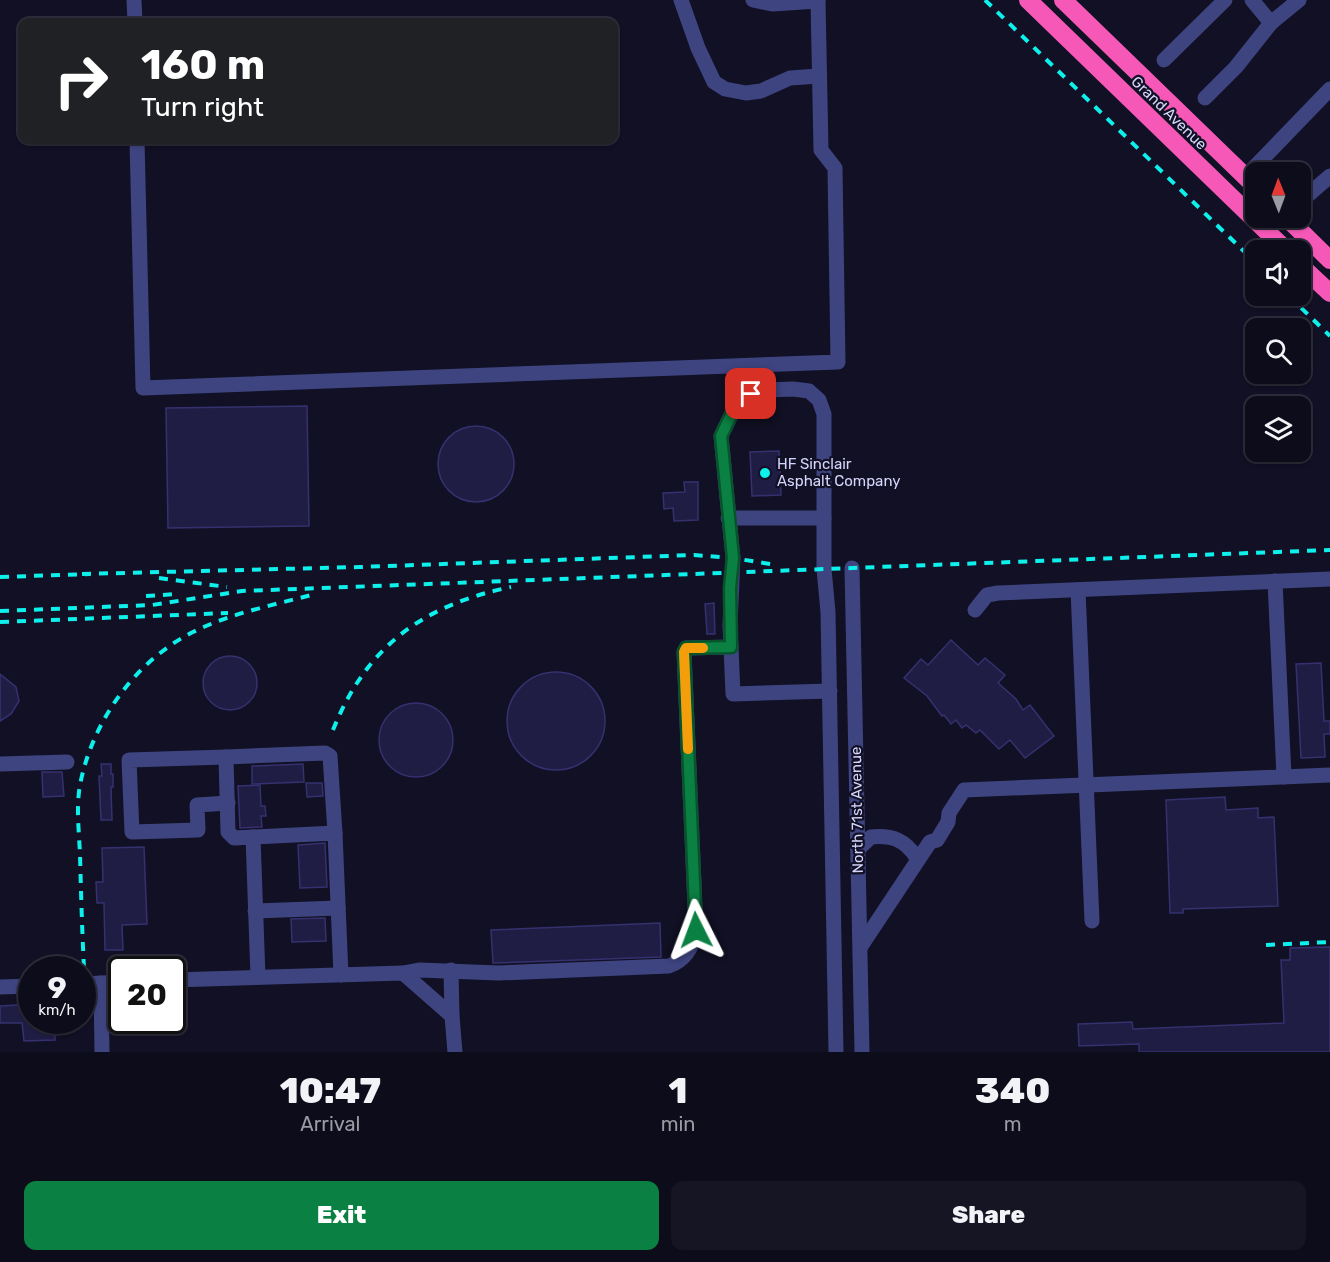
<!DOCTYPE html>
<style>
:root{--surface:#0d0c1b;--page:#161524;--text:#f1f3f6;--muted:#9a9ba3;--line:#2d2c3a;--accent:#0b8043}
body{margin:0;font-family:Rubik,sans-serif;background:var(--page);color:var(--text);height:100vh;display:flex;flex-direction:column;font-size:22px;white-space:nowrap}
*{box-sizing:border-box;margin:0}
p{font-size:20px;color:var(--muted)}
.icon{flex:none;width:33px;height:33px;fill:none;stroke:currentColor;stroke-width:2;stroke-linecap:round;stroke-linejoin:round}
.map{position:relative;height:1052px;overflow:hidden}
.panel{display:flex;flex-direction:column;background:var(--surface);flex:1}
.panel>*{flex:none}
.banner{position:absolute;left:18px;top:18px;width:600px;height:126px;border-radius:12px;box-shadow:0 2px 4px #0004,0 0 0 2px var(--line);background:#202124;color:#fff;overflow:hidden}
.needle{width:39px;rotate:359deg}
.tools{position:absolute;left:1245px;top:162px;display:grid;gap:12px}
.tools a{display:grid;place-items:center;width:66px;height:66px;border-radius:12px;background:var(--surface);box-shadow:0 2px 4px #0004,0 0 0 2px var(--line);font-size:30px}
.speed{position:absolute;left:18px;top:956px;display:flex;gap:12px;font-size:30px;font-weight:700;text-align:center}
.speed>*{display:grid;place-content:center;width:78px;height:78px;border-radius:50%;background:var(--surface);box-shadow:0 2px 4px #0004,0 0 0 2px var(--line);line-height:1}
.speed small{font-size:15px;font-weight:400}
.speed .limit{border:3px solid #111;border-radius:9px;background:#fff;color:#111}
.pin{position:absolute;display:grid;place-items:center;width:51px;height:51px;color:#fff;margin:-26px;border-radius:12px;box-shadow:0 3px 9px #0006}
.me{position:absolute;width:66px;margin:-33px;rotate:357deg;stroke-linejoin:round;filter:drop-shadow(0 0 4px #0008)}
.turn{display:flex;align-items:center;gap:21px;height:126px;padding:0 24px;font-size:27px}
.turn .icon{width:78px;height:78px;stroke-width:2.5}
.turn b{display:block;font-size:42px;line-height:51px}
.eta{display:flex;justify-content:space-evenly;align-items:center;height:102px;text-align:center}
.eta b{font-size:36px;font-weight:800;line-height:42px}
.button{display:flex;gap:12px;margin-top:auto;padding:12px 24px}
.button a{flex:1;height:69px;border-radius:12px;background:var(--accent);color:#fff;font-size:24px;font-weight:800;line-height:69px;text-align:center}
.button a+a{background:var(--page);color:var(--text)}
.map>svg:first-child{display:block}
.building{fill:#201d44;stroke:#35316f;stroke-width:1.5}
.lines{fill:none;stroke-linecap:round;stroke-linejoin:round}
.minor{stroke:#3e4480;stroke-width:15}
.highway{stroke:#f558b7;stroke-width:18}
.rail{stroke:#0ef0eb;stroke-width:4;stroke-dasharray:9 8;stroke-linecap:butt}
.route-casing{stroke:#07532c;stroke-width:15}
.route{stroke:#0b8043;stroke-width:10}
.slow{stroke:#f59e0b;stroke-width:10}
.poi-dot{fill:#0ef0eb;stroke:#111024;stroke-width:2}
.labels{text-anchor:middle;stroke-width:4.5;stroke-linejoin:round;paint-order:stroke}
.street-label{font-size:15px;fill:#d6d6fd;stroke:#111024}
.poi-label{font-size:15px;fill:#d6d6fd;stroke:#111024;text-anchor:start}
</style>
<div class="map">
<svg width="1330" height="1052" viewBox="0 0 1330 1052">
<rect width="100%" height="100%" fill="#111024"/>
<g class="building">
<path d="M 307,406 L 309,526 L 168,528 L 166,408 Z"/>
<circle cx="476" cy="464" r="38"/>
<path d="M 779,451 L 781,495 L 752,496 L 750,452 Z"/>
<path d="M 684,482 L 698,482 L 698,520 L 674,521 L 673,508 L 664,509 L 663,493 L 685,492 Z"/>
<path d="M 714,603 L 715,634 L 707,634 L 705,604 Z"/>
<path d="M 951,640 L 978,665 L 985,658 L 1005,675 L 998,683 L 1016,699 L 1023,710 L 1030,705 L 1054,736 L 1025,758 L 1010,740 L 999,749 L 980,730 L 976,733 L 966,725 L 962,728 L 956,720 L 951,724 L 944,715 L 942,716 L 927,696 L 904,678 L 921,659 L 928,665 Z"/>
<circle cx="230" cy="683" r="27"/>
<path d="M 1321,663 L 1324,721 L 1330,721 L 1330,734 L 1324,734 L 1325,757 L 1301,758 L 1296,664 Z"/>
<circle cx="556" cy="721" r="49"/>
<path d="M 0,674 L 16,687 L 19,701 L 11,714 L 0,721 Z"/>
<circle cx="416" cy="740" r="37"/>
<path d="M 101,764 L 111,764 L 111,774 L 113,774 L 113,787 L 111,787 L 112,820 L 101,820 L 99,776 L 102,776 Z"/>
<path d="M 303,764 L 304,782 L 252,784 L 252,766 Z"/>
<path d="M 42,772 L 62,772 L 64,796 L 43,797 Z"/>
<path d="M 306,783 L 322,783 L 323,796 L 307,797 Z"/>
<path d="M 260,785 L 261,806 L 265,806 L 266,816 L 261,816 L 262,827 L 240,828 L 238,786 Z"/>
<path d="M 1225,797 L 1226,810 L 1258,808 L 1258,818 L 1274,817 L 1278,906 L 1183,909 L 1183,913 L 1170,913 L 1166,800 Z"/>
<path d="M 325,843 L 327,887 L 300,888 L 298,845 Z"/>
<path d="M 144,847 L 147,924 L 122,925 L 123,950 L 105,950 L 104,903 L 97,903 L 96,882 L 103,882 L 102,848 Z"/>
<path d="M 325,918 L 326,941 L 292,942 L 291,919 Z"/>
<path d="M 660,923 L 661,957 L 493,963 L 491,930 Z"/>
<path d="M 1330,947 L 1330,1052 L 1139,1052 L 1139,1044 L 1079,1046 L 1078,1024 L 1132,1022 L 1133,1029 L 1284,1023 L 1281,960 L 1290,960 L 1290,948 Z"/>
<path d="M 32,1004 L 32,1020 L 55,1020 L 55,1040 L 24,1041 L 22,1023 L 0,1023 L 0,1006 Z"/>
</g>
<g class="lines">
<g class="minor">
<path d="M 134,0 L 135,22"/>
<path d="M 681,0 L 698,48 L 714,82 L 725,89 L 746,93 L 761,91 L 790,78 L 819,76"/>
<path d="M 753,0 L 772,4 L 818,1"/>
<path d="M 1252,0 L 1271,23"/>
<path d="M 1164,60 L 1225,0"/>
<path d="M 1205,98 L 1236,67 L 1271,23 L 1299,0"/>
<path d="M 137,140 L 143,388 L 838,362 L 835,168 L 821,150 L 818,0"/>
<path d="M 1245,177 L 1330,89"/>
<path d="M 1300,202 L 1330,176"/>
<path d="M 728,518 L 824,518"/>
<path d="M 852,568 L 862,1052"/>
<path d="M 1275,581 L 1284,777"/>
<path d="M 1078,590 L 1092,921"/>
<path d="M 975,610 L 987,595 L 998,593 L 1330,579"/>
<path d="M 830,691 L 733,694 L 730,625 L 733,558 L 721,436 L 736,405 L 751,394 L 767,390 L 793,389 L 809,391 L 819,400 L 824,414 L 824,569 L 828,612 L 836,1052"/>
<path d="M 226,757 L 129,760 L 132,832 L 198,830 L 197,805 L 228,803"/>
<path d="M 0,764 L 67,762"/>
<path d="M 253,837 L 234,838 L 228,832 L 226,757 L 325,753 L 330,756 L 335,833"/>
<path d="M 858,849 L 871,837 C 893,835 905,840 917,858"/>
<path d="M 255,911 L 338,908"/>
<path d="M 861,946 L 930,842 L 937,840 L 948,822 L 949,813 L 964,790 L 1330,775"/>
<path d="M 451,970 L 452,1016"/>
<path d="M 403,973 L 419,970 L 499,973 L 669,966 C 686,960 693,947 696,930 L 684,652 L 686,648 L 731,647"/>
<path d="M 258,977 L 253,837 L 335,833 L 341,975"/>
<path d="M 172,980 L 403,973 L 452,1016 L 455,1052"/>
<path d="M 101,983 L 102,1052"/>
<path d="M 82,984 L 122,982"/>
<path d="M 0,987 L 32,986"/>
</g>
<g class="highway">
<path d="M 1028,0 L 1286,250"/>
<path d="M 1063,0 L 1256,187"/>
<path d="M 1287,218 L 1330,260"/>
<path d="M 1300,265 L 1330,293"/>
</g>
<g class="rail">
<path d="M 985,0 L 1256,263"/>
<path d="M 1289,296 L 1330,336"/>
<path d="M 82,574 L 360,567 L 694,555 L 733,558 L 776,565"/>
<path d="M 0,577 L 90,574"/>
<path d="M 159,578 L 227,587"/>
<path d="M 146,596 L 177,594"/>
<path d="M 0,611 L 152,605 L 242,591 L 1330,550"/>
<path d="M 0,622 L 228,613"/>
<path d="M 333,730 C 367,645 424,605 511,587"/>
<path d="M 1266,945 L 1330,942"/>
<path d="M 84,968 C 82,930 81,892 80,854 C 79,832 76,807 80,785 C 92,722 135,661 193,632 C 231,613 274,605 315,594"/>
</g>
</g>
<g class="lines">
<g class="route-casing">
<path id="route" d="M 696,930 L 684,652 L 686,648 L 731,647 L 730,588 L 733,558 L 721,436 L 736,405 L 751,394"/>
</g>
<use href="#route" class="route"/>
<path class="slow" d="M 688,749 L 684,652 L 686,648 L 703,648"/>
</g>
<circle class="poi-dot" cx="765" cy="473" r="6"/>
<g class="labels">
<g class="street-label">
<text transform="translate(1169 113) rotate(44)" y="5">Grand Avenue</text>
<text transform="translate(857 810) rotate(-91)" y="5">North 71st Avenue</text>
</g>
<g class="poi-label">
<text x="777" y="469">HF Sinclair<tspan x="777" dy="17">Asphalt Company</tspan></text>
</g>
</g>
</svg>
<div class="tools">
<a><svg class="needle" viewBox="-14 -14 28 28"><path d="M0-13l5 13h-10z" fill="#e53935"/><path d="M0 13l5-13h-10z" fill="#9a9ba3"/></svg></a>
<a><svg class="icon" aria-label="sound" viewBox="0 0 24 24"><path d="M4 9h4l5-4v14l-5-4H4zM17 9q2 3 0 6"/></svg></a>
<a><svg class="icon" aria-label="search" viewBox="0 0 24 24"><circle cx="10" cy="10" r="6"/><path d="M15 15l6 6"/></svg></a>
<a><svg class="icon" aria-label="layers" viewBox="0 0 24 24"><path d="M12 4l9 5-9 5-9-5zM3 14l9 5 9-5"/></svg></a>
</div>
<div class="speed"><div>9<small>km/h</small></div><div class="limit">20</div></div>
<div class="pin" style="left:751px;top:394px;background:#d93025"><svg class="icon" aria-label="arrive" viewBox="0 0 24 24"><path d="M6 21V4h12l-3 4 3 4H6"/></svg></div>
<svg class="me" style="left:696px;top:930px" viewBox="-20 -20 40 40"><path d="M0-17L14 15 0 8-14 15z" fill="#0b8043" stroke="#fff" stroke-width="4"/></svg>
<div class="banner">
<div class="turn"><svg class="icon" aria-label="right" viewBox="0 0 24 24"><path d="M7 20v-9h11M14 6l5 5-5 5"/></svg><div><b>160 m</b>Turn right</div></div>
</div>
</div>
<section class="panel">
<div class="eta">
<div><b>10:47</b><p>Arrival</p></div>
<div><b>1</b><p>min</p></div>
<div><b>340</b><p>m</p></div>
</div>
<div class="button"><a>Exit</a><a>Share</a></div>
</section>
